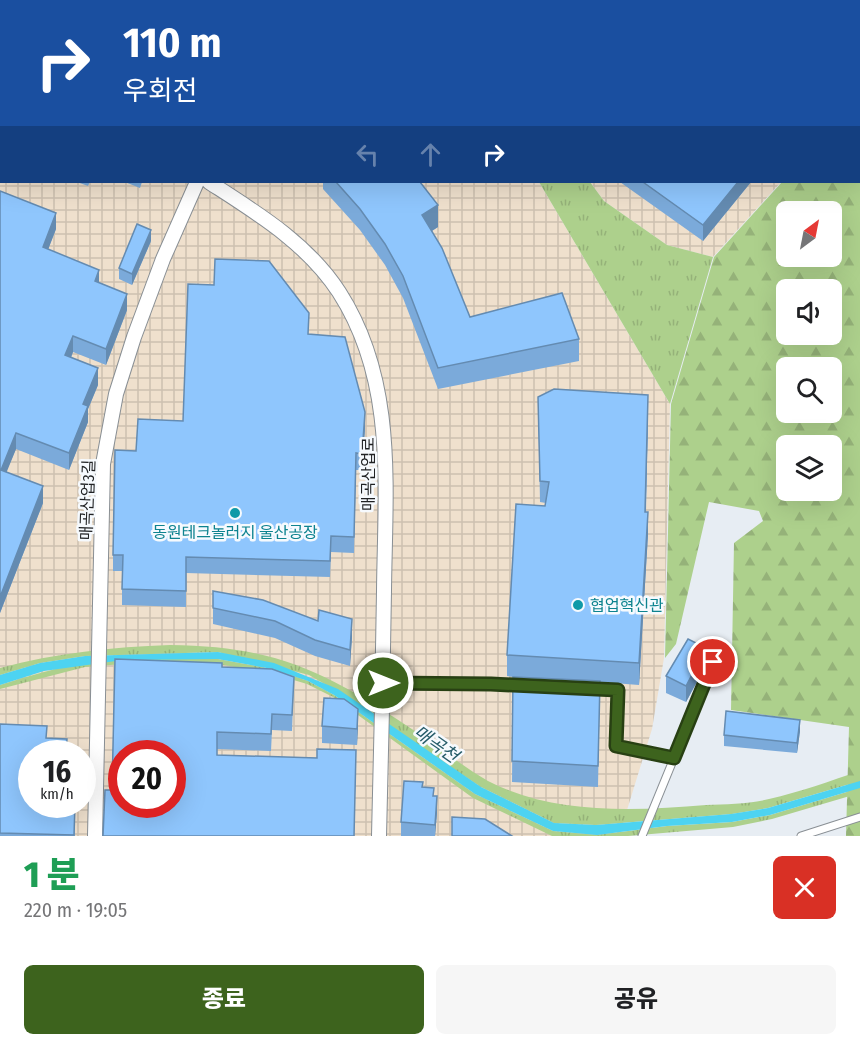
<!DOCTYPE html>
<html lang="ko">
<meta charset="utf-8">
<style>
:root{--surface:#fff;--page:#f6f6f6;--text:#202124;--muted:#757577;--accent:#3d631d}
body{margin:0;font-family:"Fira Sans Condensed","Noto Sans KR",sans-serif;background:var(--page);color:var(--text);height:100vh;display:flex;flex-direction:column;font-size:22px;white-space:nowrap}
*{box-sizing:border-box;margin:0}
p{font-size:20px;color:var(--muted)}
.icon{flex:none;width:33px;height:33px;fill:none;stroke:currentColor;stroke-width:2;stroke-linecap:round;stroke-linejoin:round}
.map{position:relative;height:836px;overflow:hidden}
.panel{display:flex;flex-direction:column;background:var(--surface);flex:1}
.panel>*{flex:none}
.top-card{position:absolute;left:0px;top:0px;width:861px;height:183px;box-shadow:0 6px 24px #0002;background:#1a4fa0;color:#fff;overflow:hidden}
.needle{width:39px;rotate:32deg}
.buttons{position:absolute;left:776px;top:201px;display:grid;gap:12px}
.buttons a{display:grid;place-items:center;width:66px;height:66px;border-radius:9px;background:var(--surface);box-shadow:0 6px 24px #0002;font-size:30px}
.speed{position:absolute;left:18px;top:740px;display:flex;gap:12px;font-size:30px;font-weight:700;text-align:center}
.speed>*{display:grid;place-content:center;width:78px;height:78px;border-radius:50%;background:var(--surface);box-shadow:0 6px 24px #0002;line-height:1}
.speed small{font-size:15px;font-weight:400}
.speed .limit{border:9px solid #d22;background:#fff;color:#111}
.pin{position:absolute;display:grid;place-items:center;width:51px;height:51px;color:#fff;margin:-26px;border:3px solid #fff;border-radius:50%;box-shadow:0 2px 6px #0007}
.me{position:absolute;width:66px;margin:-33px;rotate:90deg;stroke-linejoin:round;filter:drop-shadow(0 0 4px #0008)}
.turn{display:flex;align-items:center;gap:21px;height:126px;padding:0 24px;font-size:27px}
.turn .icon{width:78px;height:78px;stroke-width:2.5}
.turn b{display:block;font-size:42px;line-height:51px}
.lanes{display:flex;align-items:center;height:57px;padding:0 24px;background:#0003;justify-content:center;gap:30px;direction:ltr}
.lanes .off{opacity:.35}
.round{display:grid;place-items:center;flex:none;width:63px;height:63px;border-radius:9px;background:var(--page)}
.head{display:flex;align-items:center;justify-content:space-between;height:102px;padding:0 24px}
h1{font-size:36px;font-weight:800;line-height:45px;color:#1e9e55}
.button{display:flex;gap:12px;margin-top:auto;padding:12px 24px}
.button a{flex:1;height:69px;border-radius:9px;background:var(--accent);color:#fff;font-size:24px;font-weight:800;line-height:69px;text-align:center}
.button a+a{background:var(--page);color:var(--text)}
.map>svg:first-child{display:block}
.industrial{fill:url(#industrial-grid);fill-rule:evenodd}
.grass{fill:url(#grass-tufts)}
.forest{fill:url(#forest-firs);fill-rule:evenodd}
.water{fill:#4dd3f1}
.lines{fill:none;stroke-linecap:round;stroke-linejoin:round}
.service-casing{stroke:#898f94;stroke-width:9}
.minor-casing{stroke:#898f94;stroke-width:16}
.service{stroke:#fff;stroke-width:7}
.minor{stroke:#fff;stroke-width:14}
.wall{fill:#7baada;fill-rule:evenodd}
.shaded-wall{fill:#648bb1}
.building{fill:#8fc6fd;stroke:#648bb1;stroke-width:1.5;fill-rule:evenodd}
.route-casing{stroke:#284013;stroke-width:15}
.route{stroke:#3d631d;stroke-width:10}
.culture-dot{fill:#0f9aa8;stroke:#f6fafe;stroke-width:2}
.labels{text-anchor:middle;stroke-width:5;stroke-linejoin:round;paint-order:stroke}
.street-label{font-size:16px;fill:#202224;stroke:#f6fafe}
.culture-label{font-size:16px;fill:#0d838f;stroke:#f6fafe}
.water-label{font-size:18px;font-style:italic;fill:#275d6a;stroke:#f6fafe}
</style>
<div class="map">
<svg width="860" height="836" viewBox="0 0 860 836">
<defs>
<pattern id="industrial-grid" width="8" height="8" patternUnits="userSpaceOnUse" patternTransform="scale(1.5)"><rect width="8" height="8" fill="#efe0cd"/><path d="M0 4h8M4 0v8" fill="none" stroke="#cdc0b0"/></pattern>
<pattern id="grass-tufts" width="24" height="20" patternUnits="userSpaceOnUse" patternTransform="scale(1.5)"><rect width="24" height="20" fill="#add08c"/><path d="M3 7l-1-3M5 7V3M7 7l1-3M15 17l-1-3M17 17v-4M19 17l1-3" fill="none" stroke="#95b279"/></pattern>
<pattern id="forest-firs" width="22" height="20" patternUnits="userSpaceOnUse" patternTransform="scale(1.5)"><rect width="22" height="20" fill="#add08c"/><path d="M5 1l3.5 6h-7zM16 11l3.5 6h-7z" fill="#95b279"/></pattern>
</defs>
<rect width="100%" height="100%" fill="#e7edf3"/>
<g class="industrial">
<path d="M 0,0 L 354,1 L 2,2 L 2,182 L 539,182 L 670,404 L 664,658 L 652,729 L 619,836 L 0,836 ZM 32,753 L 82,753 L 82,804 L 32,804 ZM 122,753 L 172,753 L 172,804 L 122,804 Z"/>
<path d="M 398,0 L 783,0 L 783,2 Z"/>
<path d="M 590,182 L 781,182 L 713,257 L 667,245 L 604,201 Z"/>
</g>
<g class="grass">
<path d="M 539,182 L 590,182 L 604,201 L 667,245 L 713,257 L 670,404 Z"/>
<path d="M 170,645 C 281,646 331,675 421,735 C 443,750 465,768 488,781 C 554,815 634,811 706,805 C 727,804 749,804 769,799 C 800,792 830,781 860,771 L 860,781 L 768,808 L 732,814 L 596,825 L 554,823 L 481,787 L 414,743 L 368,709 L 309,675 L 218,652 L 85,656 L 40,663 L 0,675 L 0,668 C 56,653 112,647 170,645 Z"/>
<path d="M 218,659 L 272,669 L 308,681 L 334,695 L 475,794 L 553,831 L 597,835 L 667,826 L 732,822 L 770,815 L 860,788 L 860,793 L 772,819 L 733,827 L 628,836 L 552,836 L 473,798 L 333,697 L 307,684 L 270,673 L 218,664 L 123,664 L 85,667 L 0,689 L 0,685 C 28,676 56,668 85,663 C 128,657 174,659 218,659 Z"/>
</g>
<path class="forest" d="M 784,0 L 860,0 L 860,836 L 846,836 L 849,727 L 731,710 L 734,543 L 763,521 L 759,511 L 709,502 L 676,644 L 665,658 L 671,404 L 714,257 L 782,182 L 860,182 L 860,2 ZM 786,212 L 831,212 L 831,256 L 786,256 ZM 786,290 L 831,290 L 831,334 L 786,334 ZM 786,368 L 831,368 L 831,412 L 786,412 ZM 786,446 L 831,446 L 831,490 L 786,490 Z"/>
<path class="water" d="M 218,652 L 274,663 L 338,689 L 481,787 L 554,823 L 596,825 L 731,814 L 768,808 L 860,781 L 860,788 L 770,815 L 732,822 L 667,826 L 597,835 L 553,831 L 475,794 L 334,695 L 308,681 L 272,669 L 218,659 L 123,660 L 44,671 L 0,685 L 0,675 L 40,663 L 85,656 Z"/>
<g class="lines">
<g class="service-casing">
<g id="service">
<path d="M 383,683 L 520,685"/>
<path d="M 592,688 L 618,690 L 616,746 L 674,758 L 713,662"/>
<path d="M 642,836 L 674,758"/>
<path d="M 801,836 L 860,817"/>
</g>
</g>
<g class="minor-casing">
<g id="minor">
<path d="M 433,0 L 435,2"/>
<path d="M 690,2 L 691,0"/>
<path d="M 0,51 L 2,52"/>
<path d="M 209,182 C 257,213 307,243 339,292 C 397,382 385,489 384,591 C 383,673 381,754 379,836"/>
<path d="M 95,836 L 103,464 L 116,394 L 134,337 L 163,259 L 197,182"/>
</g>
</g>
<use href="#service" class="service"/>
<use href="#minor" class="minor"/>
</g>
<g class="wall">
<path d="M 71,0 L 190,0 L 189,2 L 74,2 Z"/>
<path d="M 476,0 L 632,0 L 632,2 L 478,2 Z"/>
<rect x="0" y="76" width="2" height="40"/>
<path d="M 77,182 L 90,182 L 88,186 Z"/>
<path d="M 125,182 L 142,182 L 140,188 Z"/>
<path d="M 323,182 L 420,182 L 438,227 L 432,231 L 470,317 L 579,339 L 579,361 L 438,389 L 403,298 L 385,265 L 360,230 L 323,189 Z"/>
<path d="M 620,182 L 751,182 L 703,241 Z"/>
<path d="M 0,191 L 56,229 L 48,249 L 99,283 L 127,310 L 106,365 L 73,352 L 71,358 L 98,385 L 88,409 L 88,422 L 69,470 L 16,449 L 6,472 L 43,503 L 0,613 Z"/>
<path d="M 151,241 L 132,285 L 119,279 L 119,268 Z"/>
<path d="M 309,334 L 365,428 L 362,470 L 356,470 L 354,553 L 331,552 L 330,577 L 186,573 L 186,607 L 122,605 L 122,571 L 113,571 L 113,555 L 136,451 L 183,421 Z"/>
<path d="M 538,397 L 648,416 L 646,512 L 648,534 L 639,685 L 600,682 L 598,787 L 512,782 L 513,677 L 507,676 L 507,655 L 546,503 L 540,502 Z"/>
<path d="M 213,591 L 352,636 L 350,666 L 315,656 L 275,638 L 213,624 Z"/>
<path d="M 115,659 L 222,663 L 222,667 L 272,669 L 294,677 L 292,731 L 272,730 L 271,751 L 217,749 L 217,755 L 317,758 L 317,749 L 356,750 L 354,836 L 103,836 L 105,790 L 112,790 ZM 122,753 L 172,753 L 172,804 L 122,804 Z"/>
<path d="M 706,665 L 686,702 L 666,693 L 666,676 Z"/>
<path d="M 0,724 L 47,738 L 32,753 L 75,804 L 75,836 L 0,836 Z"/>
<path d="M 358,725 L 357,745 L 322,743 L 322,726 Z"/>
<path d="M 800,731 L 797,753 L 724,746 L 724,735 Z"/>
<path d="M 423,787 L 434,796 L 437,812 L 435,836 L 401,836 L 401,822 Z"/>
</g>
<g class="shaded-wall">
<path d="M 178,0 L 190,0 L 189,2 L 177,2 Z"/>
<path d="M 622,0 L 632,0 L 632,2 L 621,2 Z"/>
<path d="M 738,182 L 751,182 L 703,241 L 703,225 Z"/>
<path d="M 438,205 L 438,227 L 422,237 L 422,215 Z"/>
<path d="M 56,213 L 56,229 L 43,263 L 43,247 Z"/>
<path d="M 151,230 L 151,241 L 132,285 L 132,274 Z"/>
<path d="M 99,270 L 99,286 L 95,281 Z"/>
<path d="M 127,294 L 127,310 L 106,365 L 106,349 Z"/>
<path d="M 73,336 L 73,352 L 65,371 L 65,355 Z"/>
<path d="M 98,368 L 98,385 L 88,409 L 88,422 L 69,470 L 69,453 L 83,404 Z"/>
<path d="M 648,395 L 648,416 L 645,533 L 645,512 Z"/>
<path d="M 365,412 L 365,428 L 362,470 L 362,454 Z"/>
<path d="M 16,433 L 16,449 L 1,486 L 1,470 Z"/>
<path d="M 43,486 L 43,503 L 0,613 L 0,597 Z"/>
<path d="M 648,512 L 648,534 L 639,685 L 639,663 Z"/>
<path d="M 352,619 L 352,636 L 350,666 L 350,650 Z"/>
<path d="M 706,648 L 706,665 L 686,702 L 686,686 Z"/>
<path d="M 358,709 L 358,725 L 357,745 L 357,729 Z"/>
<path d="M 800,720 L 800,731 L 797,753 L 797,743 Z"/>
<path d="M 437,796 L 437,812 L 435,836 L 435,825 Z"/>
</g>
<g class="building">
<path d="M 10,0 L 25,0 L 28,2 L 9,2 Z"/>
<path d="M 98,0 L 178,0 L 177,2 L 100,2 Z"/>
<path d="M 252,0 L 332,0 L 334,2 L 251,2 Z"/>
<path d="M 496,0 L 526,0 L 525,2 L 499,2 Z"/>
<path d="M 538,0 L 622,0 L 621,2 L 540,2 Z"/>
<rect x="0" y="76" width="2" height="24"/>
<path d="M 336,182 L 420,182 L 438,205 L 422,215 L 442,248 L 470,317 L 562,293 L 579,339 L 438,368 L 403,276 L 385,244 L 360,209 Z"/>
<path d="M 643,182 L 738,182 L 703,225 Z"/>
<path d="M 0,191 L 56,213 L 43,247 L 99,270 L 95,281 L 127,294 L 106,349 L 73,336 L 65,355 L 98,368 L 83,404 L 88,406 L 69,453 L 16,433 L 1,470 L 43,486 L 0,597 Z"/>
<path d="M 137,224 L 151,230 L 132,274 L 119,268 Z"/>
<path d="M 215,259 L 269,261 L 309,313 L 308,334 L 345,337 L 365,412 L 362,454 L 356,453 L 354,537 L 331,536 L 330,561 L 186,557 L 186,591 L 122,589 L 123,555 L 113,555 L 115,450 L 136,451 L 138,419 L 183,421 L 188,284 L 214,285 Z"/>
<path d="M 554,389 L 648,395 L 645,512 L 648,512 L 639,663 L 507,655 L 516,504 L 545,506 L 549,482 L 540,481 L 538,397 Z"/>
<path d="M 213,591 L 263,600 L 318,621 L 319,610 L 352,619 L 350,650 L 315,640 L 275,621 L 213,608 Z"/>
<path d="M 688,639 L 706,648 L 686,686 L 666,676 Z"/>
<path d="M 115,659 L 222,663 L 222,667 L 272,669 L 294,677 L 292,715 L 272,714 L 271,734 L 217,732 L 217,755 L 317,758 L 317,749 L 356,750 L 354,836 L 103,836 L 105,790 L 112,790 ZM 147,752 L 173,753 L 172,804 L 122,804 L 122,753 L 147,753 Z"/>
<path d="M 513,677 L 600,681 L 598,766 L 512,761 Z"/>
<path d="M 324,698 L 344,699 L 358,709 L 357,729 L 322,726 Z"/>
<path d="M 726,711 L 800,720 L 797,743 L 724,735 Z"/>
<path d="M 0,724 L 47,726 L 46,738 L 67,739 L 66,753 L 32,753 L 32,804 L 75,804 L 74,835 L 0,833 Z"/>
<path d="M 404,781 L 423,782 L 422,787 L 434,788 L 433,796 L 437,796 L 435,825 L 401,822 Z"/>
<path d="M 452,817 L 485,819 L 512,836 L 452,836 Z"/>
</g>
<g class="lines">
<g class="route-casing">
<path id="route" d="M 383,683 L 491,684 L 618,690 L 616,746 L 674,758 L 713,662"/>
</g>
<use href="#route" class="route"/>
</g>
<g class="culture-dot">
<circle cx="235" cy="513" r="6"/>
<circle cx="578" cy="605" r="6"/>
</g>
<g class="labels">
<g class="street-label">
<text transform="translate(368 474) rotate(-90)" y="6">매곡산업로</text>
<text transform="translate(87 500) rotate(-88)" y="6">매곡산업3길</text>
</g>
<g class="culture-label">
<text x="235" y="538">동원테크놀러지 울산공장</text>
<text x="590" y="611" text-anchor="start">협업혁신관</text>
</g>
<g class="water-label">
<text transform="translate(436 744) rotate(35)" y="6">매곡천</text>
</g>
</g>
</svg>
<div class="buttons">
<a><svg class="needle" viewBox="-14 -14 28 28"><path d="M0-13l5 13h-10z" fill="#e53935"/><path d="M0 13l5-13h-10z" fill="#757577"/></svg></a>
<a><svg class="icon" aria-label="sound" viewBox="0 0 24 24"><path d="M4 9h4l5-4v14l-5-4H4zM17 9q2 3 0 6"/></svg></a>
<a><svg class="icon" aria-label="search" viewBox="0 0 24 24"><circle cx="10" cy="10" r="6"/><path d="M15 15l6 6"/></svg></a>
<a><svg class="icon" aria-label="layers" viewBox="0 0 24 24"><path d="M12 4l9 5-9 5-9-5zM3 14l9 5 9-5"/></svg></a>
</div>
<div class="speed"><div>16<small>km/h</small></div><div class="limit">20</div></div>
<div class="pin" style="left:713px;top:662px;background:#d93025"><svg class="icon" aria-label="arrive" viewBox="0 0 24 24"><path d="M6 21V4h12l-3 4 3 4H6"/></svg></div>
<svg class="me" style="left:383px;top:683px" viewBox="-20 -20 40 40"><circle r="17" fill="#3d631d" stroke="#fff" stroke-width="3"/><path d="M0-11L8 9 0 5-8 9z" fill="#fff"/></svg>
<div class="top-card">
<div class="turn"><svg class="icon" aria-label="right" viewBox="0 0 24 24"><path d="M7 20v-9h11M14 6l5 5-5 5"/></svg><div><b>110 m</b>우회전</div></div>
<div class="lanes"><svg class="icon off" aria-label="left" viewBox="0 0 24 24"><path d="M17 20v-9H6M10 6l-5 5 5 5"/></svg><svg class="icon off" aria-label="ahead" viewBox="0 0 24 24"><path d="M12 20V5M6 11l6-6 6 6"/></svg><svg class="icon" aria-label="right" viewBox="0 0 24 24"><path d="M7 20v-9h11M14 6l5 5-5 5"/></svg></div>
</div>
</div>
<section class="panel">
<div class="head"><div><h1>1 분</h1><p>220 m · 19:05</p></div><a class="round" style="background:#d93025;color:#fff"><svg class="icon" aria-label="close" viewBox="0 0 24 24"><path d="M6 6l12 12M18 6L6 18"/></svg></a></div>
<div class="button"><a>종료</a><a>공유</a></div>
</section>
